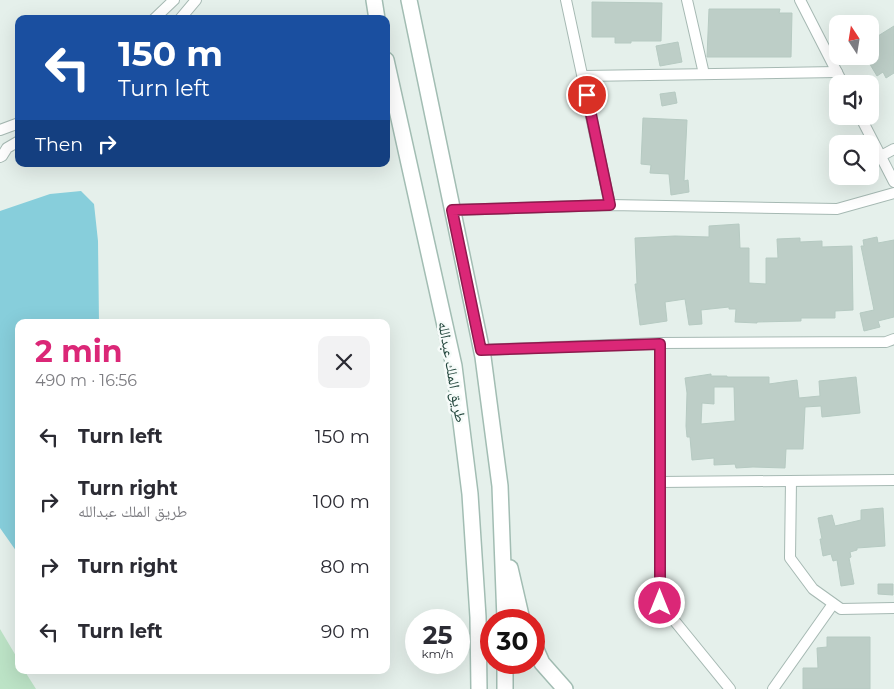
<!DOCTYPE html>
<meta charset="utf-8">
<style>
:root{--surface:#fff;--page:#f2f2f3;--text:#2b2b33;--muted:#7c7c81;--accent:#db2777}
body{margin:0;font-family:Montserrat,"Noto Naskh Arabic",sans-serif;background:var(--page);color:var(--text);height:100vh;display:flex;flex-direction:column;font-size:19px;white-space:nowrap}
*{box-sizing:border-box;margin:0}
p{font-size:16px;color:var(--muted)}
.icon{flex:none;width:28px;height:28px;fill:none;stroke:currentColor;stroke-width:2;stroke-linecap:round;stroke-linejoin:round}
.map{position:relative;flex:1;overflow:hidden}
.panel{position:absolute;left:15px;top:319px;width:375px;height:355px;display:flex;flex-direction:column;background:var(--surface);border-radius:10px;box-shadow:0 5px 20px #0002}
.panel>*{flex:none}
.top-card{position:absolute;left:15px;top:15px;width:375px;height:152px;border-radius:10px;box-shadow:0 5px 20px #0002;background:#1a4fa0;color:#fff;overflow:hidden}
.needle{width:32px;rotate:348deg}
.buttons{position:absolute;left:829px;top:15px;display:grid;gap:10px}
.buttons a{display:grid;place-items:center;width:50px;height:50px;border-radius:10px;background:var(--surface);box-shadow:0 5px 20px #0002;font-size:25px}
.speed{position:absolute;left:405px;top:609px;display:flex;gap:10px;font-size:25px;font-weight:700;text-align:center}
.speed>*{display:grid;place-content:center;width:65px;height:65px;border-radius:50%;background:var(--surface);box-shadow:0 5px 20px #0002;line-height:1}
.speed small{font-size:12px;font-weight:400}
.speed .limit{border:8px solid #d22;background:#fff;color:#111}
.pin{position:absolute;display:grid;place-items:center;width:42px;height:42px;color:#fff;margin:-21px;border:2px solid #fff;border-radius:50%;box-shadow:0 1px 5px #0007}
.me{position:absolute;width:55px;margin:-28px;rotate:0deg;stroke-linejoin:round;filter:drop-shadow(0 0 4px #0008)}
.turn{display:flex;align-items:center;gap:18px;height:105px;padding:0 20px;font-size:22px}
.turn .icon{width:65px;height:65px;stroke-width:2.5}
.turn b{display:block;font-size:35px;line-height:42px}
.then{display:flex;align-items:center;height:48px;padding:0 20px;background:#0003;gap:10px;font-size:19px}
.round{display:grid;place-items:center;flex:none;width:52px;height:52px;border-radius:10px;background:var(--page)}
.headline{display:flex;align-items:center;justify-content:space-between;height:85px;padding:0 20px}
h1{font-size:30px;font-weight:700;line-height:38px;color:var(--accent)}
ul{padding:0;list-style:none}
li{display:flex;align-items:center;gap:15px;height:65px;padding:0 20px}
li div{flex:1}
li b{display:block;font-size:19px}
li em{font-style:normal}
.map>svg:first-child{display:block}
.green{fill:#bce3c6}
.water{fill:#87cedb}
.building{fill:#bdcec7;stroke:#b6cac2;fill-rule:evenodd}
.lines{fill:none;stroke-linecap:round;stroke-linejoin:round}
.street-casing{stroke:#a6b9b3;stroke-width:12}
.secondary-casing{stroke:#a2bdb3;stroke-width:18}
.street{stroke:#fff;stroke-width:10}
.secondary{stroke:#fff;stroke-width:15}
.route-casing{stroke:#8e194d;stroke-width:12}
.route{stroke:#db2777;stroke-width:9}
.labels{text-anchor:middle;stroke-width:5;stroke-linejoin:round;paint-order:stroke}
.street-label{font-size:15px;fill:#21453b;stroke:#f6fbf9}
</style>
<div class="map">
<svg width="894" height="689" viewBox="0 0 894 689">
<rect width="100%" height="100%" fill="#e5f0eb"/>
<path class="green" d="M 0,629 L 19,661 L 19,670 L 24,670 L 36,689 L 0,689 Z"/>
<path class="water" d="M 81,191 L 94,204 L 98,241 L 99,322 L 19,322 L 19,555 L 0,528 L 0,211 L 50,194 Z"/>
<g class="building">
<path d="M 592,2 L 662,3 L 661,41 L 631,41 L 631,43 L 615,43 L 615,37 L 592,37 Z"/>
<path d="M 709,9 L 780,9 L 779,13 L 792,13 L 791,57 L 707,57 Z"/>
<path d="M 894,26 L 894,73 L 886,78 L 883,72 L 877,76 L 865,56 L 870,56 L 870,41 Z"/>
<path d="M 678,42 L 682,62 L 660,66 L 656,46 Z"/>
<path d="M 675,92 L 677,103 L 662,106 L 660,94 Z"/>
<path d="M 643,118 L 687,120 L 684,181 L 688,180 L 689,192 L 671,195 L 669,174 L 650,173 L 651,165 L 641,164 Z"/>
<path d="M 739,224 L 740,248 L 749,248 L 749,283 L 766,284 L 766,258 L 778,258 L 777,239 L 800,238 L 800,242 L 822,241 L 822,247 L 852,246 L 853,310 L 835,311 L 835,318 L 801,318 L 801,321 L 757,322 L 757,323 L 735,322 L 736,309 L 729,309 L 729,307 L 701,310 L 702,324 L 689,325 L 685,299 L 665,302 L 667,321 L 640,325 L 635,284 L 637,284 L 635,238 L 675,236 L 709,237 L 709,226 Z"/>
<path d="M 877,237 L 878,243 L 894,240 L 894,317 L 878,321 L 880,327 L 864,331 L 860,313 L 874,310 L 861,246 L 864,246 L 863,240 Z"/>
<path d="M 711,374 L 711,376 L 727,376 L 727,377 L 769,377 L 769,384 L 797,380 L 799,398 L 820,396 L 819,381 L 856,377 L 860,413 L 822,417 L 821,406 L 805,407 L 803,449 L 786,449 L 785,468 L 753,467 L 736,468 L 735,464 L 714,465 L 714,458 L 692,460 L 690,437 L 687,437 L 686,426 L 687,393 L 685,378 ZM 714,387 L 734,387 L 735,421 L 701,424 L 702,403 L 714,404 Z"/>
<path d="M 883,508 L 885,546 L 857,548 L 857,550 L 850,552 L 851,557 L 849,558 L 854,584 L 841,586 L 837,560 L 833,561 L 831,554 L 823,556 L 820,539 L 822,539 L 818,518 L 832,515 L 835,526 L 861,520 L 861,510 Z"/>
<path d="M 878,584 L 893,584 L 893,595 L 878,594 Z"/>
<path d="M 827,637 L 870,637 L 870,689 L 803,689 L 803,668 L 818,668 L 817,648 L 827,647 Z"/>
</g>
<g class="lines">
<g class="street-casing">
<g id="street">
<path d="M 566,0 L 610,205"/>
<path d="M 687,0 L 704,74"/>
<path d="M 800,0 L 843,84"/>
<path d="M 154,19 L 174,0"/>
<path d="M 180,19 L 196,0"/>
<path d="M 583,76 L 837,72"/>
<path d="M 860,116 L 894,182"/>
<path d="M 0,130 L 19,123"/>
<path d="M 881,156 L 894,149"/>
<path d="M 0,157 L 2,156 L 7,148 L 19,141"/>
<path d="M 452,210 L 610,205 L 837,209 L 894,193"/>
<path d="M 660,343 L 660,603 L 730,689"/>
<path d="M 481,350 L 660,343 L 886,342 L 894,339"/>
<path d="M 791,481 L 790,558 L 813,589 L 841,609 L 894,608"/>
<path d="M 660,482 L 894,480"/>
<path d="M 773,689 L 833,604"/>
</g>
</g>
<g class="secondary-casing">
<g id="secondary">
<path d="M 374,0 L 377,19"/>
<path d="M 409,0 L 483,357 L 500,486 L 505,620"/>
<path d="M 386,60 L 454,366 L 470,494 L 478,617 L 479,689"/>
<path d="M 510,568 L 522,620"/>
<path d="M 534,645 L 542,663 L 565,689"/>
<path d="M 505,662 L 505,689"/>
</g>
</g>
<use href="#street" class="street"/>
<use href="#secondary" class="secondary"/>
</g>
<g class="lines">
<g class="route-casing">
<path id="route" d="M 587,95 L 610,205 L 452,210 L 481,350 L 660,344 L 660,603"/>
</g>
<use href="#route" class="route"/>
</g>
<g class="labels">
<g class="street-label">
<text transform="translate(452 372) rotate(80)" y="5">طريق الملك عبدالله</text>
</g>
</g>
</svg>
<div class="buttons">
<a><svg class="needle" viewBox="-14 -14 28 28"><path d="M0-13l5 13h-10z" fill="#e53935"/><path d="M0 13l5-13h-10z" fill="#7c7c81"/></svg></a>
<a><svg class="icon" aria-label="sound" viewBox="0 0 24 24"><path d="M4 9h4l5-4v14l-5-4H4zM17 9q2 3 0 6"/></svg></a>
<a><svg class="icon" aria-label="search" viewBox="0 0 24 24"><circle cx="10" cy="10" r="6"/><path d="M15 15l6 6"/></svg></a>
</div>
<div class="speed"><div>25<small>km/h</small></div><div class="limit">30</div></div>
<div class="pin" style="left:587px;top:95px;background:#d93025"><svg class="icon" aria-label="arrive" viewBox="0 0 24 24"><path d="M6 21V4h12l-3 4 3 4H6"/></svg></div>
<svg class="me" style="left:660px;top:603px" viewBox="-20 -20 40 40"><circle r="17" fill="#db2777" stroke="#fff" stroke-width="3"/><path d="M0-11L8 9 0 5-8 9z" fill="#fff"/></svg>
<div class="top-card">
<div class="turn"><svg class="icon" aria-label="left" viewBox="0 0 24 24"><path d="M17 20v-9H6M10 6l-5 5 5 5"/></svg><div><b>150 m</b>Turn left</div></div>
<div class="then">Then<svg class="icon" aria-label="right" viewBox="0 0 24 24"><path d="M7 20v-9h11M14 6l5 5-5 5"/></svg></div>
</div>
<section class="panel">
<div class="headline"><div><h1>2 min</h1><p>490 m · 16:56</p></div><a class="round"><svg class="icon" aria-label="close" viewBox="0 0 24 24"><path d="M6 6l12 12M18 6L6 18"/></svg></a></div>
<ul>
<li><svg class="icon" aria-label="left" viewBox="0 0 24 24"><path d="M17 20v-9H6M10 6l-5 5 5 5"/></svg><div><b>Turn left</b></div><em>150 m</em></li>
<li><svg class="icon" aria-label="right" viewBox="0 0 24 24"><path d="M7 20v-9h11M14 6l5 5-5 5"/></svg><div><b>Turn right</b><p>طريق الملك عبدالله</p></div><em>100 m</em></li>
<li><svg class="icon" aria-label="right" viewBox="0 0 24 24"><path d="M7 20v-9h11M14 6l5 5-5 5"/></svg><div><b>Turn right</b></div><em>80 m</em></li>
<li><svg class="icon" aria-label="left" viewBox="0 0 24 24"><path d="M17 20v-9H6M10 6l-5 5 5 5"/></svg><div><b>Turn left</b></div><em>90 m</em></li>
</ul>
</section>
</div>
